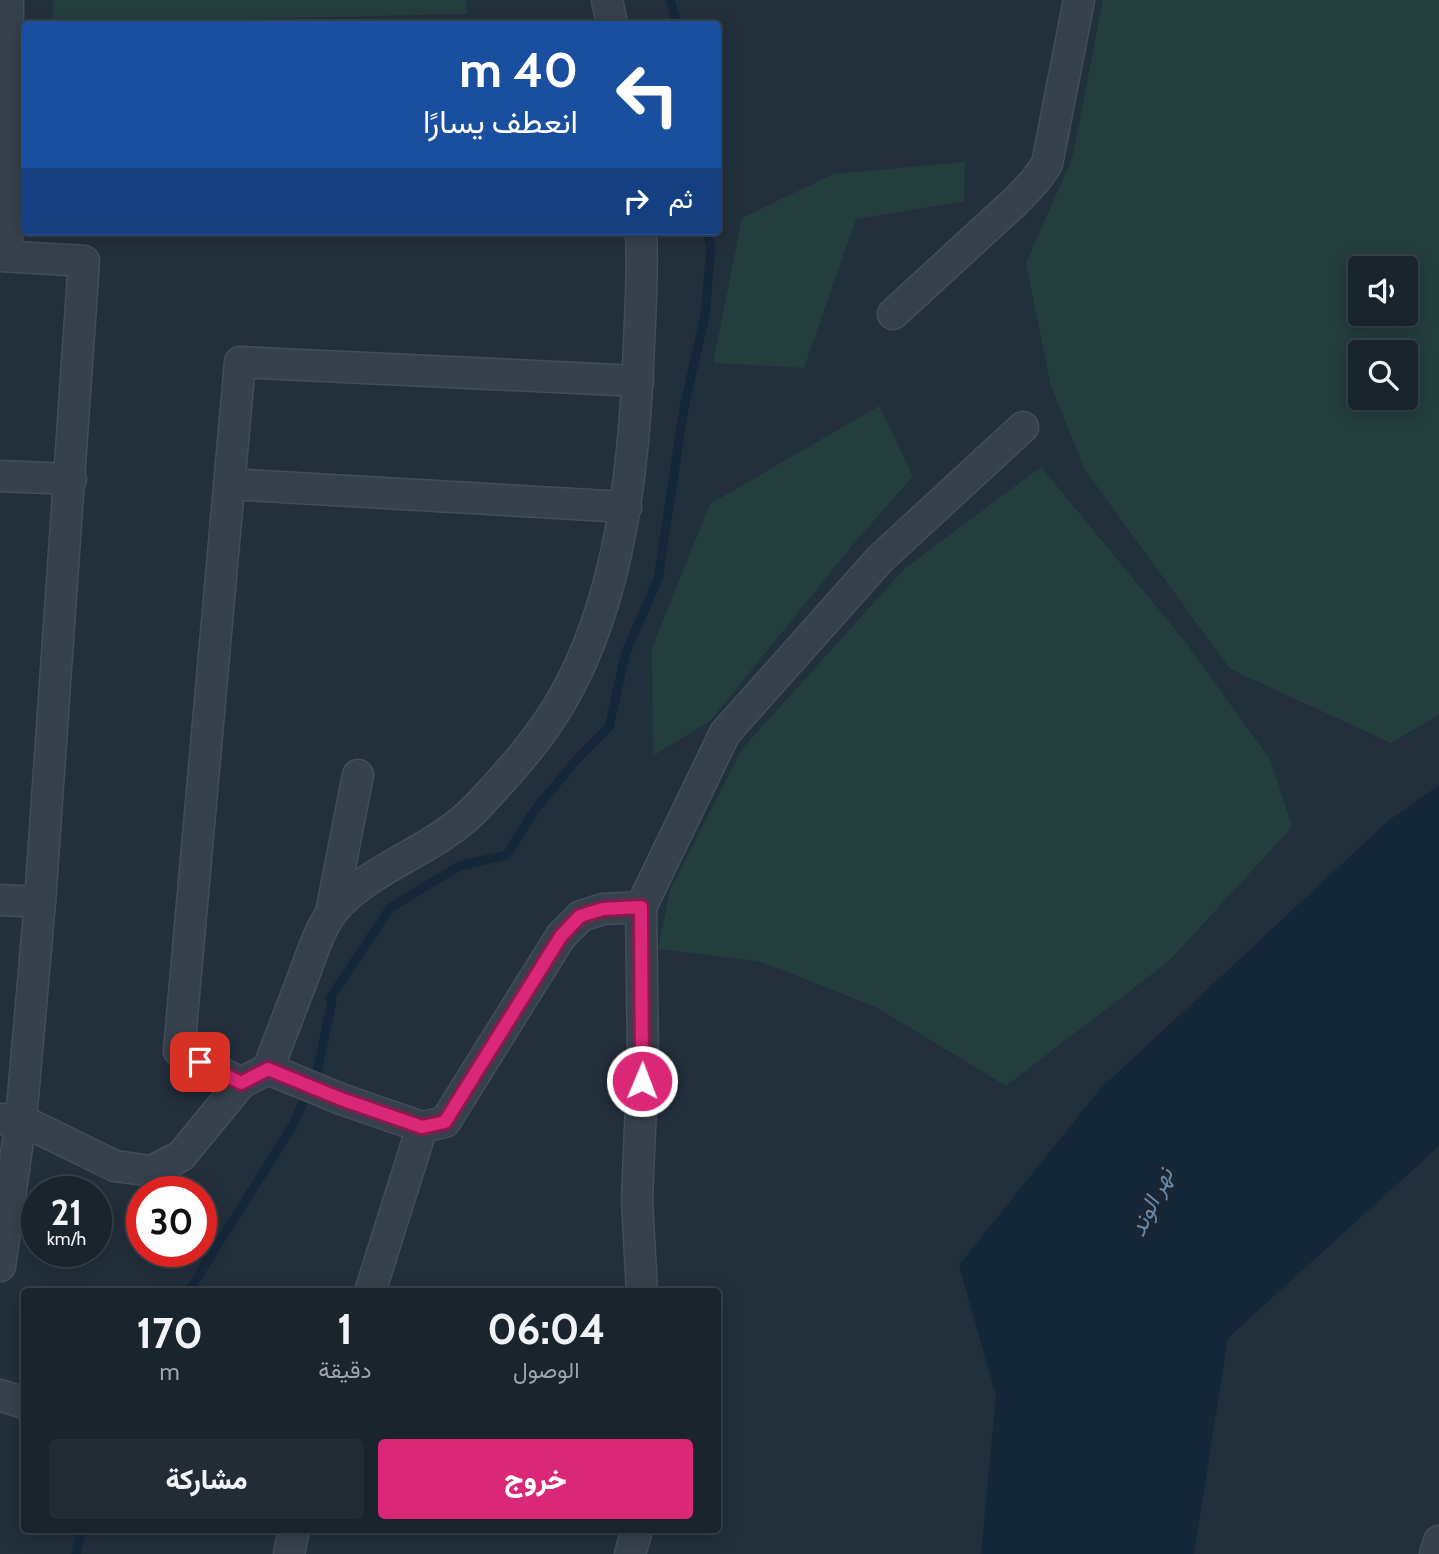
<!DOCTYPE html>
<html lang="ar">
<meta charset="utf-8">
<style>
:root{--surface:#1a242d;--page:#232c35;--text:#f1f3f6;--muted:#9fa4aa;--line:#384149;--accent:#db2777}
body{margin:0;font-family:Cabin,Vazirmatn,sans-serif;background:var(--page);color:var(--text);direction:rtl;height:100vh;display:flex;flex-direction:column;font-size:26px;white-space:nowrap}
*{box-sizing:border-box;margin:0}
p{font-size:23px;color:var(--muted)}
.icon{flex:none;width:38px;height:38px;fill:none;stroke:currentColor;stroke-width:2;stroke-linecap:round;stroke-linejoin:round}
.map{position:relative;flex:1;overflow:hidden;direction:ltr}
.drawer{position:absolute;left:21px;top:1288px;width:700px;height:245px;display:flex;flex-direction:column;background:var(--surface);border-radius:7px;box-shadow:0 4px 18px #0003,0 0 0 2px var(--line);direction:rtl}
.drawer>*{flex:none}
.top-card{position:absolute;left:21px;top:21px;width:700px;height:214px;border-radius:7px;box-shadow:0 4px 18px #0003,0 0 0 2px var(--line);direction:rtl;background:#1a4fa0;color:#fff;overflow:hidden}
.fabs{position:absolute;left:1348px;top:256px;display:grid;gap:14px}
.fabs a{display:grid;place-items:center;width:70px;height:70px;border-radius:7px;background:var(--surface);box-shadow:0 4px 18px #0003,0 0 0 2px var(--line);font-size:35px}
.speed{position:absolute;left:21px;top:1176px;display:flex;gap:14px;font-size:35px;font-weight:700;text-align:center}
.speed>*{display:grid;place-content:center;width:91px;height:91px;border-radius:50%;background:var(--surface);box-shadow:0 4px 18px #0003,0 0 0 2px var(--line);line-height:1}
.speed small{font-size:18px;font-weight:400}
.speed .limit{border:10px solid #d22;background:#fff;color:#111}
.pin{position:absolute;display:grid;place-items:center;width:60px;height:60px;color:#fff;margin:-30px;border-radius:14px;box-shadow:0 4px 10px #0006}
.me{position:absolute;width:77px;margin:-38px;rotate:1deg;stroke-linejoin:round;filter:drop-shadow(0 0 5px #0008)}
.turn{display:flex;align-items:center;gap:24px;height:147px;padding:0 28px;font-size:32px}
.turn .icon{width:91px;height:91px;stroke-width:2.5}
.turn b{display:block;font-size:49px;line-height:60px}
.then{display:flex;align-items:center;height:66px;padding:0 28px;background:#0003;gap:14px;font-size:26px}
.eta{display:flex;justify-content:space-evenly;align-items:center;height:119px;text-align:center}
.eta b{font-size:42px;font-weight:800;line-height:49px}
.action{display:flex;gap:14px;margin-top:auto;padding:14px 28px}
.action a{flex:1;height:80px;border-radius:7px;background:var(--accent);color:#fff;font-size:28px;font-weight:800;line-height:80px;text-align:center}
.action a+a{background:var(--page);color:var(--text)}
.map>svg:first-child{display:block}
.green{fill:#243d3d;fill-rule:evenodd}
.water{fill:#15283a}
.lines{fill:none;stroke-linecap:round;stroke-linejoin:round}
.stream{stroke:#15283a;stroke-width:9}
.minor-casing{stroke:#424d58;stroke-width:33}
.minor{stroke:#36414c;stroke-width:30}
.route-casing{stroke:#8e194d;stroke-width:18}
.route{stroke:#db2777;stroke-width:12}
.labels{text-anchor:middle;stroke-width:7;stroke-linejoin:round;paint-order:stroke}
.water-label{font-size:23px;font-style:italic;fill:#688aa9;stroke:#1b2631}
</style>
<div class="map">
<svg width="1439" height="1554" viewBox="0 0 1439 1554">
<rect width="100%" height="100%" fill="#22303c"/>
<g class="green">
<path d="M 53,0 L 466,0 L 467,14 L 53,23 Z"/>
<path d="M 1103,0 L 1439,0 L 1439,715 L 1391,743 L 1230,669 L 1085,470 L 1051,386 L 1026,263 L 1072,159 ZM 1360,268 L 1405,268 L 1405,313 L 1360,313 ZM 1360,352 L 1405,352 L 1405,397 L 1360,397 Z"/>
<path d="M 965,162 L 964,201 L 856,219 L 804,368 L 713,363 L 742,218 L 833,174 Z"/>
<path d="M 879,406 L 913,476 L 851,547 L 711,720 L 653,756 L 652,648 L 710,504 Z"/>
<path d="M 1041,467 L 1184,640 L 1271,761 L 1292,827 L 1169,961 L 1006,1086 L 876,1007 L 758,961 L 658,949 L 670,890 L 742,749 L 904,569 Z"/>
</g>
<path class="water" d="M 1439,785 L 1439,1146 L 1228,1338 L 1194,1554 L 981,1554 L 996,1396 L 959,1265 L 1101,1088 L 1388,821 Z"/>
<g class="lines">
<g class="stream">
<path d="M 670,0 L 677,24"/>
<path d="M 188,1292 L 293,1125 L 317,1072 L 332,1001 L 330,998 L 390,908 L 459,866 L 507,855 L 534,811 L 577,759 L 609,727 L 626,652 L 658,579 L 684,408 L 705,315 L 711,248 L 707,231"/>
<path d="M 76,1554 L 81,1530"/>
</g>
<g class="minor-casing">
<g id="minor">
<path d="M 607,0 L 612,24"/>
<path d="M 0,256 L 84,261 L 40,902 L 21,1120 L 115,1166 L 152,1171 L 181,1156 L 241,1083 L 268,1069 C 280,1037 292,1006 304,975 C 313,951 321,923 339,904 C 378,864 437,849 477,807 C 508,774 539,740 562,700 C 622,596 635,460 639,342 C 641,305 643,268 641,231"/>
<path d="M 7,256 L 8,0"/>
<path d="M 893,314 L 1016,201 L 1035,181 L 1047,164 L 1079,0"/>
<path d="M 0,476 L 71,479"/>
<path d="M 229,484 L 626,507"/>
<path d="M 0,900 L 40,902"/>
<path d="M 641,907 L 643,1058 L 637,1200 L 642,1292"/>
<path d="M 331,913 L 358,775"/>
<path d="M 268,1069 L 341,1099 L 422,1127 L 445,1122 L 561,936 L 581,916 L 603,909 L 641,907 L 725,733 L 880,559 L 1023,427"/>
<path d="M 241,1083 L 179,1051 L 240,362 L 638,381"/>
<path d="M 0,1119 L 21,1120 L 0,1266"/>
<path d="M 370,1292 L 422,1127"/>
<path d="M 0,1395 L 24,1403"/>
<path d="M 289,1554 L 294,1530"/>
<path d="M 630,1554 L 637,1530"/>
<path d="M 1435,1554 L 1439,1541"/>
</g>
</g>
<use href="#minor" class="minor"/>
</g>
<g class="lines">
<g class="route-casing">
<path id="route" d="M 200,1062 L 241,1083 L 268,1069 L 341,1099 L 422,1127 L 445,1122 L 561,936 L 580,916 L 603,909 L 641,907 L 642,1081"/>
</g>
<use href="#route" class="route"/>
</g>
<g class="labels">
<g class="water-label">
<text transform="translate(1151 1202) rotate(-65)" y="8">نهر الوند</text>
</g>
</g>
</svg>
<div class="fabs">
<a><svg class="icon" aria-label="sound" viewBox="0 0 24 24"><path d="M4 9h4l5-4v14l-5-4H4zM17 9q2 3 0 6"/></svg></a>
<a><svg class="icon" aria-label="search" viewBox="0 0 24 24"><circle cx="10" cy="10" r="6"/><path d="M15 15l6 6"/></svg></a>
</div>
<div class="speed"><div>21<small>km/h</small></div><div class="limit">30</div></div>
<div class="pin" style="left:200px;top:1062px;background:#d93025"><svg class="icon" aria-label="arrive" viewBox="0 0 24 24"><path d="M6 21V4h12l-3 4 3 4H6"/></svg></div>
<svg class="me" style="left:642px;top:1081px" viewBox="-20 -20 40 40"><circle r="17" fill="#db2777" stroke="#fff" stroke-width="3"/><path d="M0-11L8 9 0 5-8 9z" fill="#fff"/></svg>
<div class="top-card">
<div class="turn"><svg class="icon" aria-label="left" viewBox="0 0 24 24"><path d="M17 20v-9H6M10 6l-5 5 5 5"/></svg><div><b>40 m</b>انعطف يسارًا</div></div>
<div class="then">ثم<svg class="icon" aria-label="right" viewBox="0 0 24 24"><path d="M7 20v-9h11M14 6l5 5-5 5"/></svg></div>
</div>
<section class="drawer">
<div class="eta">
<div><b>06:04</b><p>الوصول</p></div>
<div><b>1</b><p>دقيقة</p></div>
<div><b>170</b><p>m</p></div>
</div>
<div class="action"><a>خروج</a><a>مشاركة</a></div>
</section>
</div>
